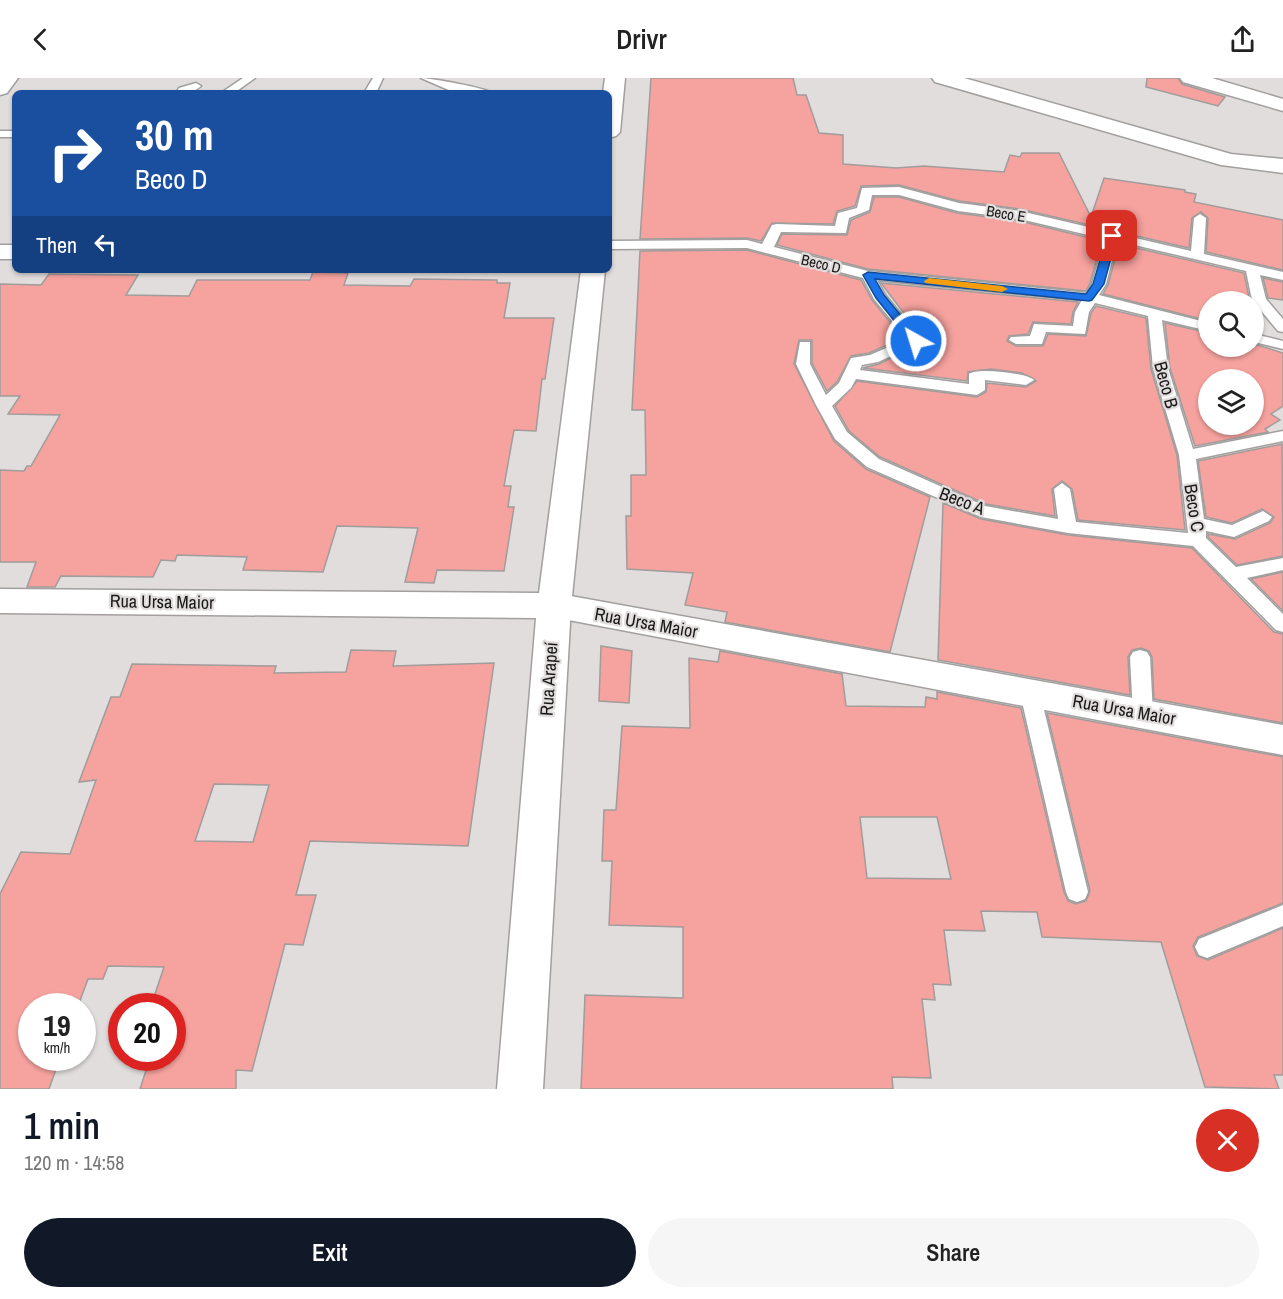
<!DOCTYPE html>
<meta charset="utf-8">
<style>
:root{--surface:#fff;--page:#f6f6f6;--text:#222;--muted:#767676;--accent:#111827}
body{margin:0;font-family:"Archivo Narrow",sans-serif;background:var(--page);color:var(--text);height:100vh;display:flex;flex-direction:column;font-size:22px;white-space:nowrap}
*{box-sizing:border-box;margin:0}
p{font-size:20px;color:var(--muted)}
.icon{flex:none;width:33px;height:33px;fill:none;stroke:currentColor;stroke-width:2;stroke-linecap:round;stroke-linejoin:round}
.map{position:relative;height:1011px;overflow:hidden}
.details{display:flex;flex-direction:column;background:var(--surface);flex:1}
.details>*{flex:none}
.hud{position:absolute;left:12px;top:12px;width:600px;height:183px;border-radius:9px;box-shadow:0 2px 4px #0004;background:#1a4fa0;color:#fff;overflow:hidden}
.fabs{position:absolute;left:1198px;top:213px;display:grid;gap:12px}
.fabs a{display:grid;place-items:center;width:66px;height:66px;border-radius:50%;background:var(--surface);box-shadow:0 2px 4px #0004;font-size:30px}
.speed{position:absolute;left:18px;top:915px;display:flex;gap:12px;font-size:30px;font-weight:700;text-align:center}
.speed>*{display:grid;place-content:center;width:78px;height:78px;border-radius:50%;background:var(--surface);box-shadow:0 2px 4px #0004;line-height:1}
.speed small{font-size:15px;font-weight:400}
.speed .limit{border:9px solid #d22;background:#fff;color:#111}
.pin{position:absolute;display:grid;place-items:center;width:51px;height:51px;color:#fff;margin:-26px;border-radius:12px;box-shadow:0 3px 9px #0006}
.me{position:absolute;width:66px;margin:-33px;rotate:321deg;stroke-linejoin:round;filter:drop-shadow(0 0 4px #0008)}
.turn{display:flex;align-items:center;gap:21px;height:126px;padding:0 24px;font-size:27px}
.turn .icon{width:78px;height:78px;stroke-width:2.5}
.turn b{display:block;font-size:42px;line-height:51px}
.then{display:flex;align-items:center;height:57px;padding:0 24px;background:#0003;gap:12px;font-size:22px}
.round{display:grid;place-items:center;flex:none;width:63px;height:63px;border-radius:32px;background:var(--page)}
.summary{display:flex;align-items:center;justify-content:space-between;height:102px;padding:0 24px}
h1{font-size:36px;font-weight:600;line-height:45px;color:var(--accent)}
.action{display:flex;gap:12px;margin-top:auto;padding:12px 24px}
.action a{flex:1;height:69px;border-radius:36px;background:var(--accent);color:#fff;font-size:24px;font-weight:600;line-height:69px;text-align:center}
.action a+a{background:var(--page);color:var(--text)}
header{display:flex;justify-content:space-between;align-items:center;height:78px;padding:0 24px;background:var(--surface);font-size:27px;font-weight:600}
.map>svg:first-child{display:block}
.building{fill:#f6a29e;stroke:#a09c9c;stroke-width:1.5;fill-rule:evenodd}
.lines{fill:none;stroke-linecap:round;stroke-linejoin:round}
.service-casing{stroke:#a29f9e;stroke-width:3}
.minor-casing{stroke:#a29f9e;stroke-width:3}
.tertiary-casing{stroke:#a29f9e;stroke-width:3}
.service{fill:#fff;fill-rule:evenodd}
.minor{fill:#fff;fill-rule:evenodd}
.tertiary{fill:#fff;fill-rule:evenodd}
.route{fill:#1a73e8;stroke:#114b97;stroke-width:1.5}
.slow{fill:#f59e0b}
.labels{text-anchor:middle;stroke-width:4.5;stroke-linejoin:round;paint-order:stroke}
.far-street-label{font-size:15px;fill:#191818;stroke:#e1dddd}
.street-label{font-size:18px;fill:#191818;stroke:#e1dddd}
</style>
<header><svg class="icon" aria-label="back" viewBox="0 0 24 24"><path d="M15 5l-7 7 7 7"/></svg>Drivr<svg class="icon" aria-label="share" viewBox="0 0 24 24"><path d="M12 15V3M7 8l5-5 5 5M5 13v7h14v-7"/></svg></header>
<div class="map">
<svg width="1283" height="1011" viewBox="0 0 1283 1011">
<rect width="100%" height="100%" fill="#e1dddd"/>
<g class="building">
<path d="M 651,0 L 793,0 L 797,17 L 806,17 L 819,55 L 843,57 L 843,86 L 896,90 L 924,88 L 1004,94 L 1010,77 L 1020,79 L 1022,75 L 1059,75 L 1091,139 L 1104,100 L 1185,112 L 1185,114 L 1196,116 L 1194,124 L 1283,142 L 1283,192 L 1206,174 L 1208,140 L 1201,134 L 1192,140 L 1189,170 L 1020,131 L 959,123 L 899,107 L 861,108 L 855,128 L 837,133 L 833,146 L 772,145 L 761,163 L 747,160 L 640,161 Z"/>
<path d="M 1147,0 L 1178,0 L 1182,6 L 1225,19 L 1218,28 L 1146,9 Z"/>
<path d="M 874,119 L 899,119 L 957,135 L 1020,143 L 1102,163 L 1090,205 L 1086,213 L 868,191 L 777,167 L 782,156 L 847,157 L 851,142 L 870,134 Z"/>
<path d="M 1119,166 L 1244,195 L 1250,224 L 1209,224 L 1209,243 L 1103,216 L 1108,207 Z"/>
<path d="M 747,172 L 861,202 L 872,222 L 903,260 L 869,275 L 851,278 L 837,304 L 827,313 L 812,285 L 812,262 L 799,262 L 794,286 L 834,363 L 866,391 L 930,419 L 890,574 L 725,544 L 727,534 L 685,527 L 693,495 L 627,491 L 626,438 L 631,438 L 631,397 L 646,397 L 645,332 L 632,332 L 640,173 Z"/>
<path d="M 313,194 L 348,195 L 344,207 L 410,208 L 414,201 L 497,202 L 497,205 L 510,205 L 504,240 L 554,240 L 545,301 L 542,301 L 536,353 L 514,352 L 504,408 L 511,408 L 508,429 L 514,429 L 504,493 L 437,492 L 434,505 L 405,504 L 418,450 L 337,448 L 323,494 L 243,492 L 247,479 L 177,477 L 175,483 L 161,482 L 153,499 L 61,498 L 55,509 L 27,509 L 36,484 L 0,484 L 0,392 L 24,393 L 27,388 L 31,388 L 60,337 L 8,336 L 20,318 L 0,318 L 0,206 L 41,207 L 49,196 L 138,197 L 126,217 L 189,218 L 197,202 L 310,202 Z"/>
<path d="M 1263,200 L 1283,204 L 1283,222 L 1268,220 Z"/>
<path d="M 881,205 L 1078,224 L 1073,234 L 1071,246 L 1033,244 L 1028,256 L 1009,258 L 1007,263 L 1016,268 L 1043,268 L 1048,256 L 1086,258 L 1091,235 L 1096,228 L 1146,240 L 1151,291 L 1177,377 L 1185,452 L 1078,442 L 1072,411 L 1062,403 L 1052,411 L 1055,438 L 986,426 L 880,379 L 849,353 L 835,328 L 857,303 L 977,319 L 986,314 L 987,305 L 1026,309 L 1036,303 L 1022,295 L 991,291 L 968,294 L 967,303 L 863,290 L 879,286 L 925,263 Z"/>
<path d="M 1165,245 L 1209,255 L 1209,268 L 1254,268 L 1254,266 L 1283,275 L 1283,328 L 1271,336 L 1280,342 L 1265,351 L 1268,354 L 1195,368 L 1170,290 ZM 1209,302 L 1254,302 L 1254,346 L 1209,346 Z"/>
<path d="M 1282,366 L 1283,478 L 1237,487 L 1208,459 L 1208,456 L 1235,461 L 1270,445 L 1274,439 L 1262,431 L 1232,445 L 1206,439 L 1198,383 Z"/>
<path d="M 943,425 L 981,441 L 1068,457 L 1192,470 L 1274,554 L 1283,556 L 1283,645 L 1154,621 L 1152,579 L 1149,573 L 1141,570 L 1132,572 L 1128,579 L 1130,617 L 938,582 Z"/>
<path d="M 1283,494 L 1283,533 L 1251,501 Z"/>
<path d="M 601,568 L 632,573 L 629,625 L 599,623 Z"/>
<path d="M 351,572 L 396,573 L 393,588 L 494,585 L 468,768 L 310,763 L 296,817 L 316,817 L 303,867 L 285,866 L 252,993 L 236,992 L 236,1011 L 140,1011 L 150,980 L 172,980 L 172,928 L 151,928 L 164,889 L 108,888 L 103,901 L 88,901 L 78,928 L 32,928 L 32,980 L 60,980 L 49,1011 L 0,1011 L 0,816 L 21,774 L 70,776 L 96,702 L 79,704 L 111,619 L 120,619 L 132,586 L 276,588 L 274,595 L 346,594 ZM 214,706 L 269,707 L 253,764 L 195,763 Z"/>
<path d="M 720,573 L 842,596 L 846,628 L 925,629 L 926,619 L 937,621 L 937,614 L 1021,630 L 1064,814 L 1068,823 L 1076,826 L 1086,823 L 1090,813 L 1047,635 L 1283,679 L 1283,825 L 1198,859 L 1193,868 L 1197,878 L 1208,882 L 1283,850 L 1283,997 L 1274,997 L 1279,1011 L 1205,1009 L 1161,864 L 1042,859 L 1037,834 L 981,833 L 985,853 L 944,852 L 951,907 L 933,906 L 935,922 L 922,921 L 931,1000 L 892,999 L 893,1011 L 581,1011 L 585,917 L 683,920 L 683,849 L 609,847 L 612,783 L 602,783 L 604,732 L 616,732 L 622,648 L 690,650 L 689,580 L 718,584 ZM 860,739 L 937,739 L 951,801 L 867,800 Z"/>
</g>
<g class="lines">
<g class="service-casing">
<g id="service">
<path d="M 243,0 L 255,0 L 234,15 L 221,15 Z"/>
<path d="M 373,0 L 383,0 L 376,15 L 364,15 Z"/>
<path d="M 421,0 C 430,0 486,10 492,15 L 451,13 Z"/>
<path d="M 196,5 L 201,8 C 195,14 185,15 176,15 L 179,10 Z"/>
<rect x="0" y="53" width="15" height="6"/>
<path d="M 899,109 L 959,125 L 1020,133 L 1191,173 L 1194,140 L 1200,136 L 1206,140 L 1204,176 L 1283,194 L 1283,202 L 1260,197 L 1266,221 L 1283,241 L 1283,254 L 1278,253 L 1252,222 L 1246,193 L 1117,163 L 1106,206 L 1099,217 L 1209,245 L 1209,253 L 1162,242 L 1168,290 L 1193,371 L 1283,353 L 1283,363 L 1196,381 L 1204,441 L 1232,447 L 1263,433 L 1272,439 L 1269,443 L 1234,459 L 1206,453 L 1206,460 L 1236,489 L 1283,480 L 1283,492 L 1247,500 L 1283,536 L 1283,554 L 1276,552 L 1193,468 L 1068,455 L 981,439 L 867,389 L 835,361 L 816,327 L 796,286 L 800,264 L 810,264 L 810,286 L 826,317 L 839,305 L 851,280 L 870,277 L 907,261 L 874,221 L 863,200 L 747,170 L 609,171 L 609,163 L 747,162 L 762,166 L 772,147 L 777,146 L 835,148 L 838,135 L 857,130 L 862,110 ZM 872,117 L 899,117 L 958,133 L 1020,141 L 1105,161 L 1092,206 L 1087,215 L 868,193 L 774,169 L 781,154 L 846,155 L 849,140 L 869,132 ZM 877,202 L 1082,222 L 1075,234 L 1073,248 L 1034,246 L 1030,258 L 1011,259 L 1009,262 L 1016,266 L 1042,266 L 1046,254 L 1085,256 L 1089,234 L 1095,225 L 1148,238 L 1153,290 L 1179,377 L 1188,455 L 1076,444 L 1070,411 L 1062,405 L 1054,411 L 1058,441 L 985,428 L 879,381 L 847,354 L 832,328 L 851,310 L 856,301 L 977,317 L 985,312 L 985,302 L 1026,307 L 1034,302 C 1027,295 976,289 969,296 L 969,306 L 860,292 L 862,287 L 878,284 L 923,263 L 885,217 Z"/>
<path d="M 1254,256 L 1283,263 L 1283,271 L 1254,264 Z"/>
<path d="M 1140,572 L 1147,574 L 1150,579 L 1153,636 L 1150,642 L 1143,644 L 1136,642 L 1133,636 L 1130,579 L 1133,574 Z"/>
<path d="M 1030,607 L 1037,610 L 1040,615 L 1088,814 L 1085,821 L 1077,824 L 1069,821 L 1066,814 L 1020,615 L 1023,610 Z"/>
<path d="M 1283,827 L 1283,848 L 1207,880 L 1199,877 L 1195,869 L 1199,861 Z"/>
</g>
</g>
<g class="minor-casing">
<g id="minor">
<path d="M 0,0 L 18,0 L 7,15 L 0,17 Z"/>
<path d="M 932,0 L 964,0 L 1231,76 L 1283,81 L 1283,95 L 1221,87 L 935,4 Z"/>
<path d="M 1180,0 L 1212,0 L 1283,21 L 1283,33 L 1183,4 Z"/>
<path d="M 554,515 L 1283,647 L 1283,677 L 542,537 L 537,528 L 542,519 Z"/>
</g>
</g>
<g class="tertiary-casing">
<g id="tertiary">
<path d="M 605,0 L 625,0 L 620,54 L 616,58 L 609,60 L 609,15 L 603,15 Z"/>
<rect x="0" y="167" width="15" height="14"/>
<path d="M 581,192 L 605,192 L 571,528 L 543,1011 L 497,1011 L 536,540 L 0,535 L 0,511 L 539,515 Z"/>
</g>
</g>
<use href="#service" class="service"/>
<use href="#minor" class="minor"/>
<use href="#tertiary" class="tertiary"/>
</g>
<path class="route" d="M 1112,155 L 1117,158 L 1104,206 L 1092,222 L 1089,223 L 875,201 L 884,217 L 922,263 L 916,266 L 912,265 L 876,220 L 863,197 L 868,194 L 1086,216 L 1093,206 L 1107,158 Z"/>
<path class="slow" d="M 929,200 L 1002,208 L 1008,211 L 1002,214 L 925,205 L 924,203 Z"/>
<g class="labels">
<g class="far-street-label">
<text transform="translate(1006 136) rotate(9)" y="5">Beco E</text>
<text transform="translate(821 186) rotate(13)" y="5">Beco D</text>
</g>
<g class="street-label">
<text transform="translate(1166 307) rotate(75)" y="6">Beco B</text>
<text transform="translate(962 423) rotate(21)" y="6">Beco A</text>
<text transform="translate(1194 430) rotate(81)" y="6">Beco C</text>
<text transform="translate(162 524) rotate(1)" y="6">Rua Ursa Maior</text>
<text transform="translate(646 545) rotate(10)" y="6">Rua Ursa Maior</text>
<text transform="translate(549 601) rotate(-86)" y="6">Rua Arapeí</text>
<text transform="translate(1124 632) rotate(10)" y="6">Rua Ursa Maior</text>
</g>
</g>
</svg>
<div class="fabs">
<a><svg class="icon" aria-label="search" viewBox="0 0 24 24"><circle cx="10" cy="10" r="6"/><path d="M15 15l6 6"/></svg></a>
<a><svg class="icon" aria-label="layers" viewBox="0 0 24 24"><path d="M12 4l9 5-9 5-9-5zM3 14l9 5 9-5"/></svg></a>
</div>
<div class="speed"><div>19<small>km/h</small></div><div class="limit">20</div></div>
<div class="pin" style="left:1112px;top:158px;background:#d93025"><svg class="icon" aria-label="arrive" viewBox="0 0 24 24"><path d="M6 21V4h12l-3 4 3 4H6"/></svg></div>
<svg class="me" style="left:916px;top:263px" viewBox="-20 -20 40 40"><circle r="17" fill="#1a73e8" stroke="#fff" stroke-width="3"/><path d="M0-11L8 9 0 5-8 9z" fill="#fff"/></svg>
<div class="hud">
<div class="turn"><svg class="icon" aria-label="right" viewBox="0 0 24 24"><path d="M7 20v-9h11M14 6l5 5-5 5"/></svg><div><b>30 m</b>Beco D</div></div>
<div class="then">Then<svg class="icon" aria-label="left" viewBox="0 0 24 24"><path d="M17 20v-9H6M10 6l-5 5 5 5"/></svg></div>
</div>
</div>
<section class="details">
<div class="summary"><div><h1>1 min</h1><p>120 m · 14:58</p></div><a class="round" style="background:#d93025;color:#fff"><svg class="icon" aria-label="close" viewBox="0 0 24 24"><path d="M6 6l12 12M18 6L6 18"/></svg></a></div>
<div class="action"><a>Exit</a><a>Share</a></div>
</section>
